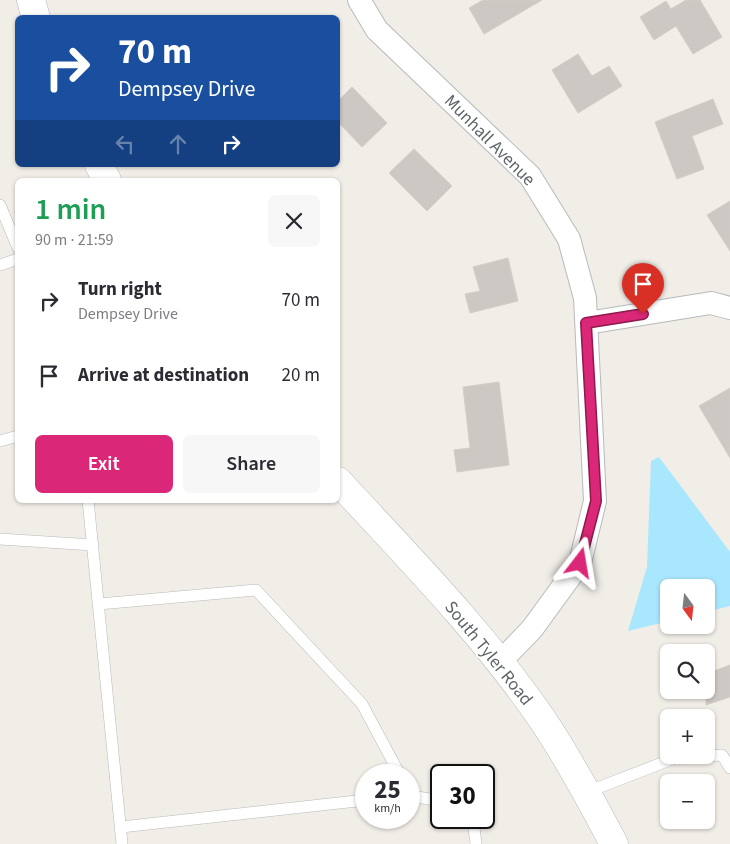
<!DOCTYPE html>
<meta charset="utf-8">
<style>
:root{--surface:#fff;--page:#f7f7f7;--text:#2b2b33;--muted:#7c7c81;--accent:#db2777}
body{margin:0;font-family:"Source Sans 3",sans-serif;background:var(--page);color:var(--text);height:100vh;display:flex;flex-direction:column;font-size:19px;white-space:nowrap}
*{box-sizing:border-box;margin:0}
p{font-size:16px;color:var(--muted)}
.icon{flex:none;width:28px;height:28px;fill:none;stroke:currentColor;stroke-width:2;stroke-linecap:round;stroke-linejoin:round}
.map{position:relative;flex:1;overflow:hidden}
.sheet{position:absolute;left:15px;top:178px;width:325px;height:325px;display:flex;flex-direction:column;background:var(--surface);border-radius:8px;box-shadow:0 1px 4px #0004}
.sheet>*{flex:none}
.banner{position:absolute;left:15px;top:15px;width:325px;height:152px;border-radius:8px;box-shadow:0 1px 4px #0004;background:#1a4fa0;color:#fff;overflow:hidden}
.needle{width:32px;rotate:165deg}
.buttons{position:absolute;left:660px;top:579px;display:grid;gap:10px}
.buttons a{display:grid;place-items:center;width:55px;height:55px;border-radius:8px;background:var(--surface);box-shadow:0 1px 4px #0004;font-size:25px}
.speed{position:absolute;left:355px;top:764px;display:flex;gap:10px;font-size:25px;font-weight:700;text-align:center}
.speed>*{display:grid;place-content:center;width:65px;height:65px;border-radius:50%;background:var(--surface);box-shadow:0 1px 4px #0004;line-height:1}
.speed small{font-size:12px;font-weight:400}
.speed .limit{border:2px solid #111;border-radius:8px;background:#fff;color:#111}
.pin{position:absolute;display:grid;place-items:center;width:42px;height:42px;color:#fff;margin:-51px -21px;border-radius:50% 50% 50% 0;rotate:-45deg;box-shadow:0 0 5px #0007}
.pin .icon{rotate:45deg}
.me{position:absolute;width:55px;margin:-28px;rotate:14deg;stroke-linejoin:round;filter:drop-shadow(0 0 4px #0008)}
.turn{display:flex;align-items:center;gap:18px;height:105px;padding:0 20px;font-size:22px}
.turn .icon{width:65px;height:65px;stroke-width:2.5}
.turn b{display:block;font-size:35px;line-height:42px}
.lanes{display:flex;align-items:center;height:48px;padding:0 20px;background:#0003;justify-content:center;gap:25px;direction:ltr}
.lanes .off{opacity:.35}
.round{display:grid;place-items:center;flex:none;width:52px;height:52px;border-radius:8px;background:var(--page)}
.head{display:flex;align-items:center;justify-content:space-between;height:85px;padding:0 20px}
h1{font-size:30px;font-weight:600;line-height:38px;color:#1e9e55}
.action{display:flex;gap:10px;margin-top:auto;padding:10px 20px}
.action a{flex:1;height:58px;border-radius:8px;background:var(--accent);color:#fff;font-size:20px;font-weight:600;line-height:58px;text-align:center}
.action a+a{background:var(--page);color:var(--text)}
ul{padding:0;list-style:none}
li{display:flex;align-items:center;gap:15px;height:75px;padding:0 20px}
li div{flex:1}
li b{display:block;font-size:19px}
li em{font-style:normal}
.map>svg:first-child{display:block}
.water{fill:#a9e7ff}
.building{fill:#ccc8c3;stroke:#d6cec5}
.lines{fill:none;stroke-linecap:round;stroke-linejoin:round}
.lane-casing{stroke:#b7babe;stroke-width:12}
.street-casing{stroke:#b7babe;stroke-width:24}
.secondary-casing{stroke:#b5bbbf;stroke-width:29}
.lane{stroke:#fff;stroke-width:11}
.street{stroke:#fff;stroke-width:22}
.secondary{stroke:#fff;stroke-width:28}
.route-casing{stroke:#8e194d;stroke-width:12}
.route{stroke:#db2777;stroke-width:9}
.labels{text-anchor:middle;stroke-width:4;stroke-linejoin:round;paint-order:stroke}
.street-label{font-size:18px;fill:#5e6468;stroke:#fff}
</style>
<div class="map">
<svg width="730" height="844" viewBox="0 0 730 844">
<rect width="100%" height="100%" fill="#f1ede7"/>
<path class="water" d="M 659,457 L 730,552 L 730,606 L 706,612 L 706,588 L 669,588 L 669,621 L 628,631 L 647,567 L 651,461 Z"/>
<g class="building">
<path d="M 483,0 L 542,0 L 484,34 L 469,8 Z"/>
<path d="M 686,0 L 700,0 L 722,37 L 693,54 L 676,26 L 654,40 L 640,17 L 666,1 L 671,9 Z"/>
<path d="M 578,54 L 592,76 L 609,66 L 622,86 L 578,113 L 552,70 Z"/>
<path d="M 352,87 L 387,123 L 362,147 L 338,122 L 338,101 Z"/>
<path d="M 713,99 L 723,124 L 692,136 L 704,169 L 677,179 L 655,122 Z"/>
<path d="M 414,149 L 452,186 L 427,211 L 389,173 Z"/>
<path d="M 730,201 L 730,251 L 707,215 Z"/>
<path d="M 508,258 L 518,301 L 470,313 L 465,294 L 480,291 L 473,267 Z"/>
<path d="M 499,382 L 509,465 L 457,472 L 454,450 L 470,448 L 463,387 Z"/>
<path d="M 730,388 L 730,458 L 699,406 Z"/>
<path d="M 730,665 L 730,697 L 706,705 L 706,674 Z"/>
</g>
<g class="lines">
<g class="lane-casing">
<g id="lane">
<path d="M 0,205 L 18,248"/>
<path d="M 0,265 L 18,259"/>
<path d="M 0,441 L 18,436"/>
<path d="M 88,500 L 122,844"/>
<path d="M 0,539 L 93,545"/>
<path d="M 99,604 L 256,590 L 362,704 L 400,775"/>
<path d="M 409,791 L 411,796 L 441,801"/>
<path d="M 587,792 L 675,758 L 722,755 L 730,768"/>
<path d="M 470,818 L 474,828 L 476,844"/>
<path d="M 121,827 L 366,800"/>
</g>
</g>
<g class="street-casing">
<g id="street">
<path d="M 359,0 L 377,30 L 530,176 L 569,239 L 585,298 L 595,501 L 580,563 L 532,629 L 500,662"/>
<path d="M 587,323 L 711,303 L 730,308"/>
</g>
</g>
<g class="secondary-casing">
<g id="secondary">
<path d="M 31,0 L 36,18"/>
<path d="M 99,165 L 107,180"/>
<path d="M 338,481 C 409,558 483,633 542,719 C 569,759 592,802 614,844"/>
</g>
</g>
<use href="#lane" class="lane"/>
<use href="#street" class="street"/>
<use href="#secondary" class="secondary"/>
</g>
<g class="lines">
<g class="route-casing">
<path id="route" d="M 580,563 L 596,501 L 586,323 L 643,314"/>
</g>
<use href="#route" class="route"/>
</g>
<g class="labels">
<g class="street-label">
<text transform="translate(490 140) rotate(45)" y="6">Munhall Avenue</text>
<text transform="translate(489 653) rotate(51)" y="6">South Tyler Road</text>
</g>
</g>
</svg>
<div class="buttons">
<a><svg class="needle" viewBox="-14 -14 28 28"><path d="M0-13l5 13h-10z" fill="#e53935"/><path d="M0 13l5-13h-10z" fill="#7c7c81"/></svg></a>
<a><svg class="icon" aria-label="search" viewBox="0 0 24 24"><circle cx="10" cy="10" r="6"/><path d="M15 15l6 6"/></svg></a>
<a>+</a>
<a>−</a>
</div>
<div class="speed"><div>25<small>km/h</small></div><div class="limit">30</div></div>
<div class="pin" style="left:643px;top:314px;background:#d93025"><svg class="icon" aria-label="arrive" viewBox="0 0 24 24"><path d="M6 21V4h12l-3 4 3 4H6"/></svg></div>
<svg class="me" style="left:580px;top:563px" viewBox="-20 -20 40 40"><path d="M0-17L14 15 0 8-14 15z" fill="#db2777" stroke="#fff" stroke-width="4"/></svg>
<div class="banner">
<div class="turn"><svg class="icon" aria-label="right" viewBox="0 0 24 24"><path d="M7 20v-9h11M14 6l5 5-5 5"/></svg><div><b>70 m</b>Dempsey Drive</div></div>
<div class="lanes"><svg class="icon off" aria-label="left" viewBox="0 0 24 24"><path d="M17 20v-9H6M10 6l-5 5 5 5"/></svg><svg class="icon off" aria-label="ahead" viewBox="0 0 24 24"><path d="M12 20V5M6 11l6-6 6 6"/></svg><svg class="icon" aria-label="right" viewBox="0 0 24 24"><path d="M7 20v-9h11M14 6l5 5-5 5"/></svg></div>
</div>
<section class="sheet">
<div class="head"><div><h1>1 min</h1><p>90 m · 21:59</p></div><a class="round"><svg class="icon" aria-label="close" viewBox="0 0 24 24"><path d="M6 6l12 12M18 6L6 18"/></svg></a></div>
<ul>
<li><svg class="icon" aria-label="right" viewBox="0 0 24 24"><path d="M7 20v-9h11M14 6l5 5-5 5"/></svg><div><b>Turn right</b><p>Dempsey Drive</p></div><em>70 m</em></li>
<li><svg class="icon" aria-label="arrive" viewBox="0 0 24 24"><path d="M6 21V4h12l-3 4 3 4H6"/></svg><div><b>Arrive at destination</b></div><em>20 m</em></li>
</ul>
<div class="action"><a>Exit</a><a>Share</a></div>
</section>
</div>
